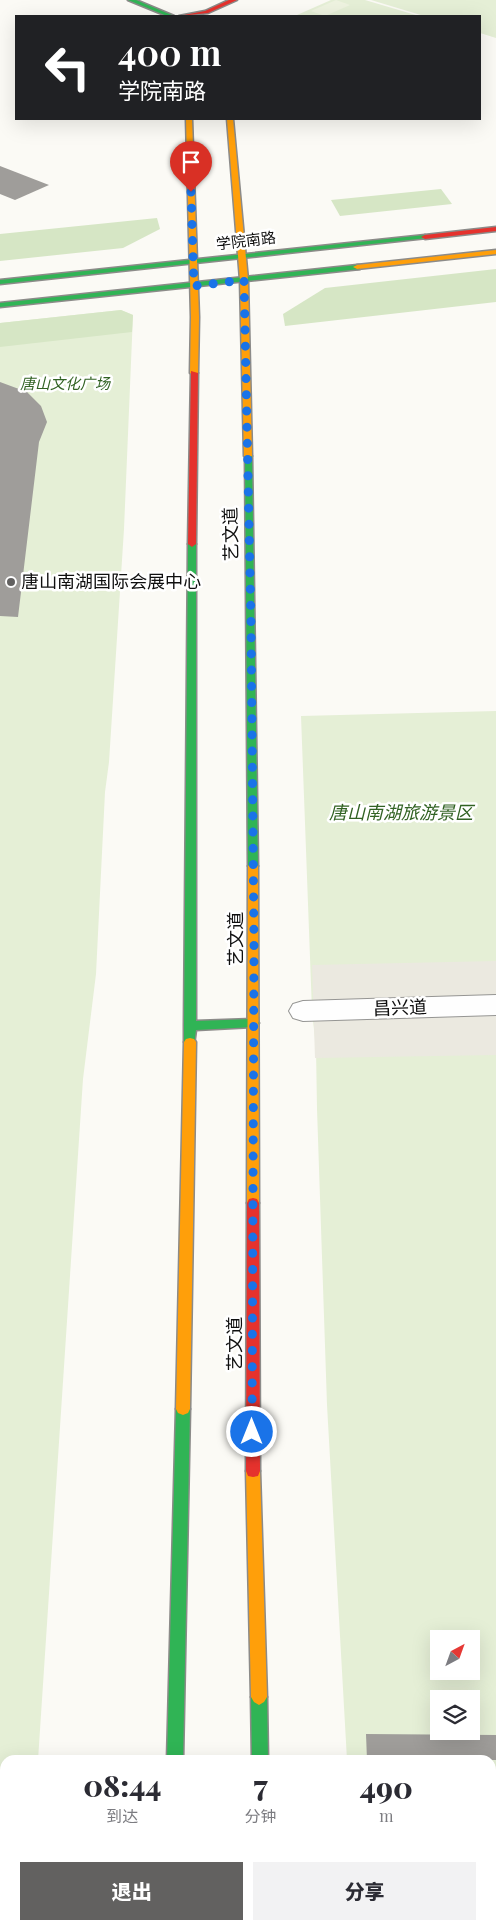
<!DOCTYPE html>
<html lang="zh">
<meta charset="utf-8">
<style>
:root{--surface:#fff;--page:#f2f2f3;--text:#2b2b33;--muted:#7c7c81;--accent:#626160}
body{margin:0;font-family:"Playfair Display","Noto Sans SC",serif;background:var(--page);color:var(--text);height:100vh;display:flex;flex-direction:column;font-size:19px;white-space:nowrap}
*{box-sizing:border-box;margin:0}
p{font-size:16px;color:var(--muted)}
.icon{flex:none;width:28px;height:28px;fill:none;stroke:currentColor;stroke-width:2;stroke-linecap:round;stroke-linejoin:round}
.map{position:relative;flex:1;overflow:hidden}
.drawer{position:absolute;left:0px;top:1755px;width:496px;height:175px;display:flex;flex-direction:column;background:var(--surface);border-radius:15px 15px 0 0;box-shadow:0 5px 20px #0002}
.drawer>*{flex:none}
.banner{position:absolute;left:15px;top:15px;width:466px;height:105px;border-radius:0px;box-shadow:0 5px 20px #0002;background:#202124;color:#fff;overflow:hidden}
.needle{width:32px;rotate:41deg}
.buttons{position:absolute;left:430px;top:1630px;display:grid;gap:10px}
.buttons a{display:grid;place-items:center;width:50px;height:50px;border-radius:0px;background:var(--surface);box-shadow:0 5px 20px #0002;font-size:25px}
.pin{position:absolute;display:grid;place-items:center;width:42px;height:42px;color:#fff;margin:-51px -21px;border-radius:50% 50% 50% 0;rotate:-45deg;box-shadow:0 0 5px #0007}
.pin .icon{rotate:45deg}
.me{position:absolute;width:55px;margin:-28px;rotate:0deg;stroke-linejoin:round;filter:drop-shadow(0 0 4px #0008)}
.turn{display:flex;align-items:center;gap:18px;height:105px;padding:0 20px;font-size:22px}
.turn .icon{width:65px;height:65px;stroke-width:2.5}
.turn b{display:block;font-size:35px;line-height:42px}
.eta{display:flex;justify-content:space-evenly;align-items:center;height:85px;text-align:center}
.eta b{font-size:30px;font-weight:800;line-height:35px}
.button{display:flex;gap:10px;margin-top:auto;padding:10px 20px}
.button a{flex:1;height:58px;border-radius:0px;background:var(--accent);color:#fff;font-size:20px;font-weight:800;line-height:58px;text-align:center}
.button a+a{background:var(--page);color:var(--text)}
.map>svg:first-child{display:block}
.green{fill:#e5efd6;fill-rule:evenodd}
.forest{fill:#d6e6c5}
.pitch{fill:#eef3e0}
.plaza{fill:#ebe9e0}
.building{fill:#9f9d9a}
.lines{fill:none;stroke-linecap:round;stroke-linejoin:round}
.street-casing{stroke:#959593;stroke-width:2}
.fast-casing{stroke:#8c8b89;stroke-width:3}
.slow-casing{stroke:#8c8b89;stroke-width:3}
.jam-casing{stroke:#8c8b89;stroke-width:3}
.street{fill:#fefefe;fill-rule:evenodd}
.fast{fill:#30b455;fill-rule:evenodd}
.slow{fill:#ff9f0a;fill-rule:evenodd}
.jam{fill:#e5322d;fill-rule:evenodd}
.route{stroke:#1a73e8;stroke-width:9;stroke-dasharray:0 16.2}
.poi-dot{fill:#626160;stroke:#fff;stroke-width:2}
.labels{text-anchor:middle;stroke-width:5;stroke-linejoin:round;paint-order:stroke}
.far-street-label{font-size:15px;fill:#0f0f0f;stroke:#fff}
.far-park-label{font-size:15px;font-style:italic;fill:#316223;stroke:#fff}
.street-label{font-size:18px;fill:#0f0f0f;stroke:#fff}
.poi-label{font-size:18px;fill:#0f0f0f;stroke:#fff;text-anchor:start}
.park-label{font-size:18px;font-style:italic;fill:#316223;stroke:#fff}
</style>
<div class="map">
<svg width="496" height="1930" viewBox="0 0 496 1930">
<rect width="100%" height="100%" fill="#fbfaf5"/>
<g class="green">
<path d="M 331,0 L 365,0 L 419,16 L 297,15 Z"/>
<path d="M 371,0 L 496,0 L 496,38 L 480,33 L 480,16 L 424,16 Z"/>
<path d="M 121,310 L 133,315 L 124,529 L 109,762 L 105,792 L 96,974 L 83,1079 L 38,1760 L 5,1760 L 5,1925 L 27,1925 L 26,1930 L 0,1930 L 0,323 Z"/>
<path d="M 496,711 L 496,1930 L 356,1930 L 356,1925 L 491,1925 L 491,1760 L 347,1760 L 327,1405 L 317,1109 L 316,1048 L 312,1011 L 301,716 ZM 439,1639 L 471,1639 L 471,1671 L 439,1671 ZM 439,1699 L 471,1699 L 471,1731 L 439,1731 Z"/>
</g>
<g class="forest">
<path d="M 441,189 L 452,204 L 340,216 L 331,200 Z"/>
<path d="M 157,218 L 160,229 L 123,248 L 0,261 L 0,234 Z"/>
<path d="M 496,269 L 496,302 L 285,326 L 283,314 L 325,288 Z"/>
<path d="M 121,310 L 133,315 L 132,332 L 0,347 L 0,323 Z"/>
</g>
<path class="pitch" d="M 336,0 L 350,5 L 325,16 L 311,11 Z"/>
<path class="plaza" d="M 496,961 L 496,1055 L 315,1058 L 312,965 Z"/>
<g class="building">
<path d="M 0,166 L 49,185 L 15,200 L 0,194 Z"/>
<path d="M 0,382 L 27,392 L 41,406 L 47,422 L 39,442 L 18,617 L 0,616 Z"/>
<path d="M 366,1734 L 496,1735 L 496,1760 L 367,1760 Z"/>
</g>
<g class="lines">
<g class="street-casing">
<path id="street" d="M 496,995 L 496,1015 L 303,1021 L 293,1018 L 289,1011 L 293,1004 L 303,1001 Z"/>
</g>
<g class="fast-casing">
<g id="fast">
<path d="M 128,0 L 136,0 L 174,16 L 167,16 Z"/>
<path d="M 425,235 L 427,236 L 427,238 L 0,284 L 0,280 Z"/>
<path d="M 357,265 L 360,265 L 360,269 L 0,307 L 0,303 Z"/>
<path d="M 245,454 L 248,454 L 252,456 L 258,866 L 253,870 L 248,866 Z"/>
<path d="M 192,541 L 196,544 L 196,1021 L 253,1019 L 257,1020 L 259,1023 L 257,1026 L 253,1027 L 196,1030 L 194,1045 L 186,1045 L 184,1042 L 184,1026 L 188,544 Z"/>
<path d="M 183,1403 L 188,1405 L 190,1409 L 183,1760 L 167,1760 L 176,1409 L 178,1405 Z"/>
<path d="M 259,1689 L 264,1692 L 267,1697 L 268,1760 L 252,1760 L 251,1697 L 254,1692 Z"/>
<rect x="256" y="1925" width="16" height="5"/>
</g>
</g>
<g class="slow-casing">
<g id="slow">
<path d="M 186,119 L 192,119 L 199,317 L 198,373 L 194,375 L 190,373 L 191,317 Z"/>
<path d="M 227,119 L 233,119 L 248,280 L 252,456 L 248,458 L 244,456 L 240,280 Z"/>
<path d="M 496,250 L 496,254 L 357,269 L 353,267 L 357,265 Z"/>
<path d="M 253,862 L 258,866 L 259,1203 L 257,1207 L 253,1208 L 249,1207 L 247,1203 L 248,866 Z"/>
<path d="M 190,1038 L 194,1039 L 196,1042 L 190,1409 L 188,1413 L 183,1415 L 178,1413 L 176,1409 L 184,1042 L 186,1039 Z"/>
<path d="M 253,1465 L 258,1466 L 260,1471 L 267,1697 L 264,1702 L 259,1705 L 254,1702 L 251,1697 L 246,1471 L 248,1466 Z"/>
</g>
</g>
<g class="jam-casing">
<g id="jam">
<path d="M 229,0 L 237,0 L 208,13 L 179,16 L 205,11 Z"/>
<path d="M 496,227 L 496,231 L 425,239 L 421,237 L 425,235 Z"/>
<path d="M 191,371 L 198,373 L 196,544 L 192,547 L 188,544 Z"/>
<path d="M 253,1198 L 257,1199 L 259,1203 L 260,1471 L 258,1476 L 253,1477 L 248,1476 L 246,1471 L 247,1203 L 249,1199 Z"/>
<rect x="163" y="1925" width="16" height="5"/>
</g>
</g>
<use href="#street" class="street"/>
<use href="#fast" class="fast"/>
<use href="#slow" class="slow"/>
<use href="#jam" class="jam"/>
</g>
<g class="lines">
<path class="route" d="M 191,192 L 194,286 L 244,280 L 251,622 L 254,944 L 252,1432"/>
</g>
<circle class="poi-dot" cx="11" cy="582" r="5"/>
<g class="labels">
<g class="far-street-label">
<text transform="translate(246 241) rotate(-7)" y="5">学院南路</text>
</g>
<g class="far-park-label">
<text x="65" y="389">唐山文化广场</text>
</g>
<g class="street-label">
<text transform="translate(231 534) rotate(-91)" y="6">艺文道</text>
<text transform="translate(236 939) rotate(-90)" y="6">艺文道</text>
<text transform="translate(400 1008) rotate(-2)" y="6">昌兴道</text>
<text transform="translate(235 1344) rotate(-90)" y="6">艺文道</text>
</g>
<g class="poi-label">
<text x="21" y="588">唐山南湖国际会展中心</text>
</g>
<g class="park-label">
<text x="401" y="819">唐山南湖旅游景区</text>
</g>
</g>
</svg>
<div class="buttons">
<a><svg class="needle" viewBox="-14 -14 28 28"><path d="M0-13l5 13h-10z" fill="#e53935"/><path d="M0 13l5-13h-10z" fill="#7c7c81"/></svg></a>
<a><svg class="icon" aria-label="layers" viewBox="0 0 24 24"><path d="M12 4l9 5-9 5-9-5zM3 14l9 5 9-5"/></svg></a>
</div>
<div class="pin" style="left:191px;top:192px;background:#d93025"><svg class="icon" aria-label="arrive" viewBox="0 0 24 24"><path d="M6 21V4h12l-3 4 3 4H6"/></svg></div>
<svg class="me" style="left:252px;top:1432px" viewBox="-20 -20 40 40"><circle r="17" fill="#1a73e8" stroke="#fff" stroke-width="3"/><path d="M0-11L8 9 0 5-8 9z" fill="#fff"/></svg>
<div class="banner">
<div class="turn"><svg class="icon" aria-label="left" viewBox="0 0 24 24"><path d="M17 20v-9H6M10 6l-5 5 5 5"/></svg><div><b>400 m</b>学院南路</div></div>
</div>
<section class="drawer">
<div class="eta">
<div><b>08:44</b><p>到达</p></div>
<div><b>7</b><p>分钟</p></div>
<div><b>490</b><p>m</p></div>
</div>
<div class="button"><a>退出</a><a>分享</a></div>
</section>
</div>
